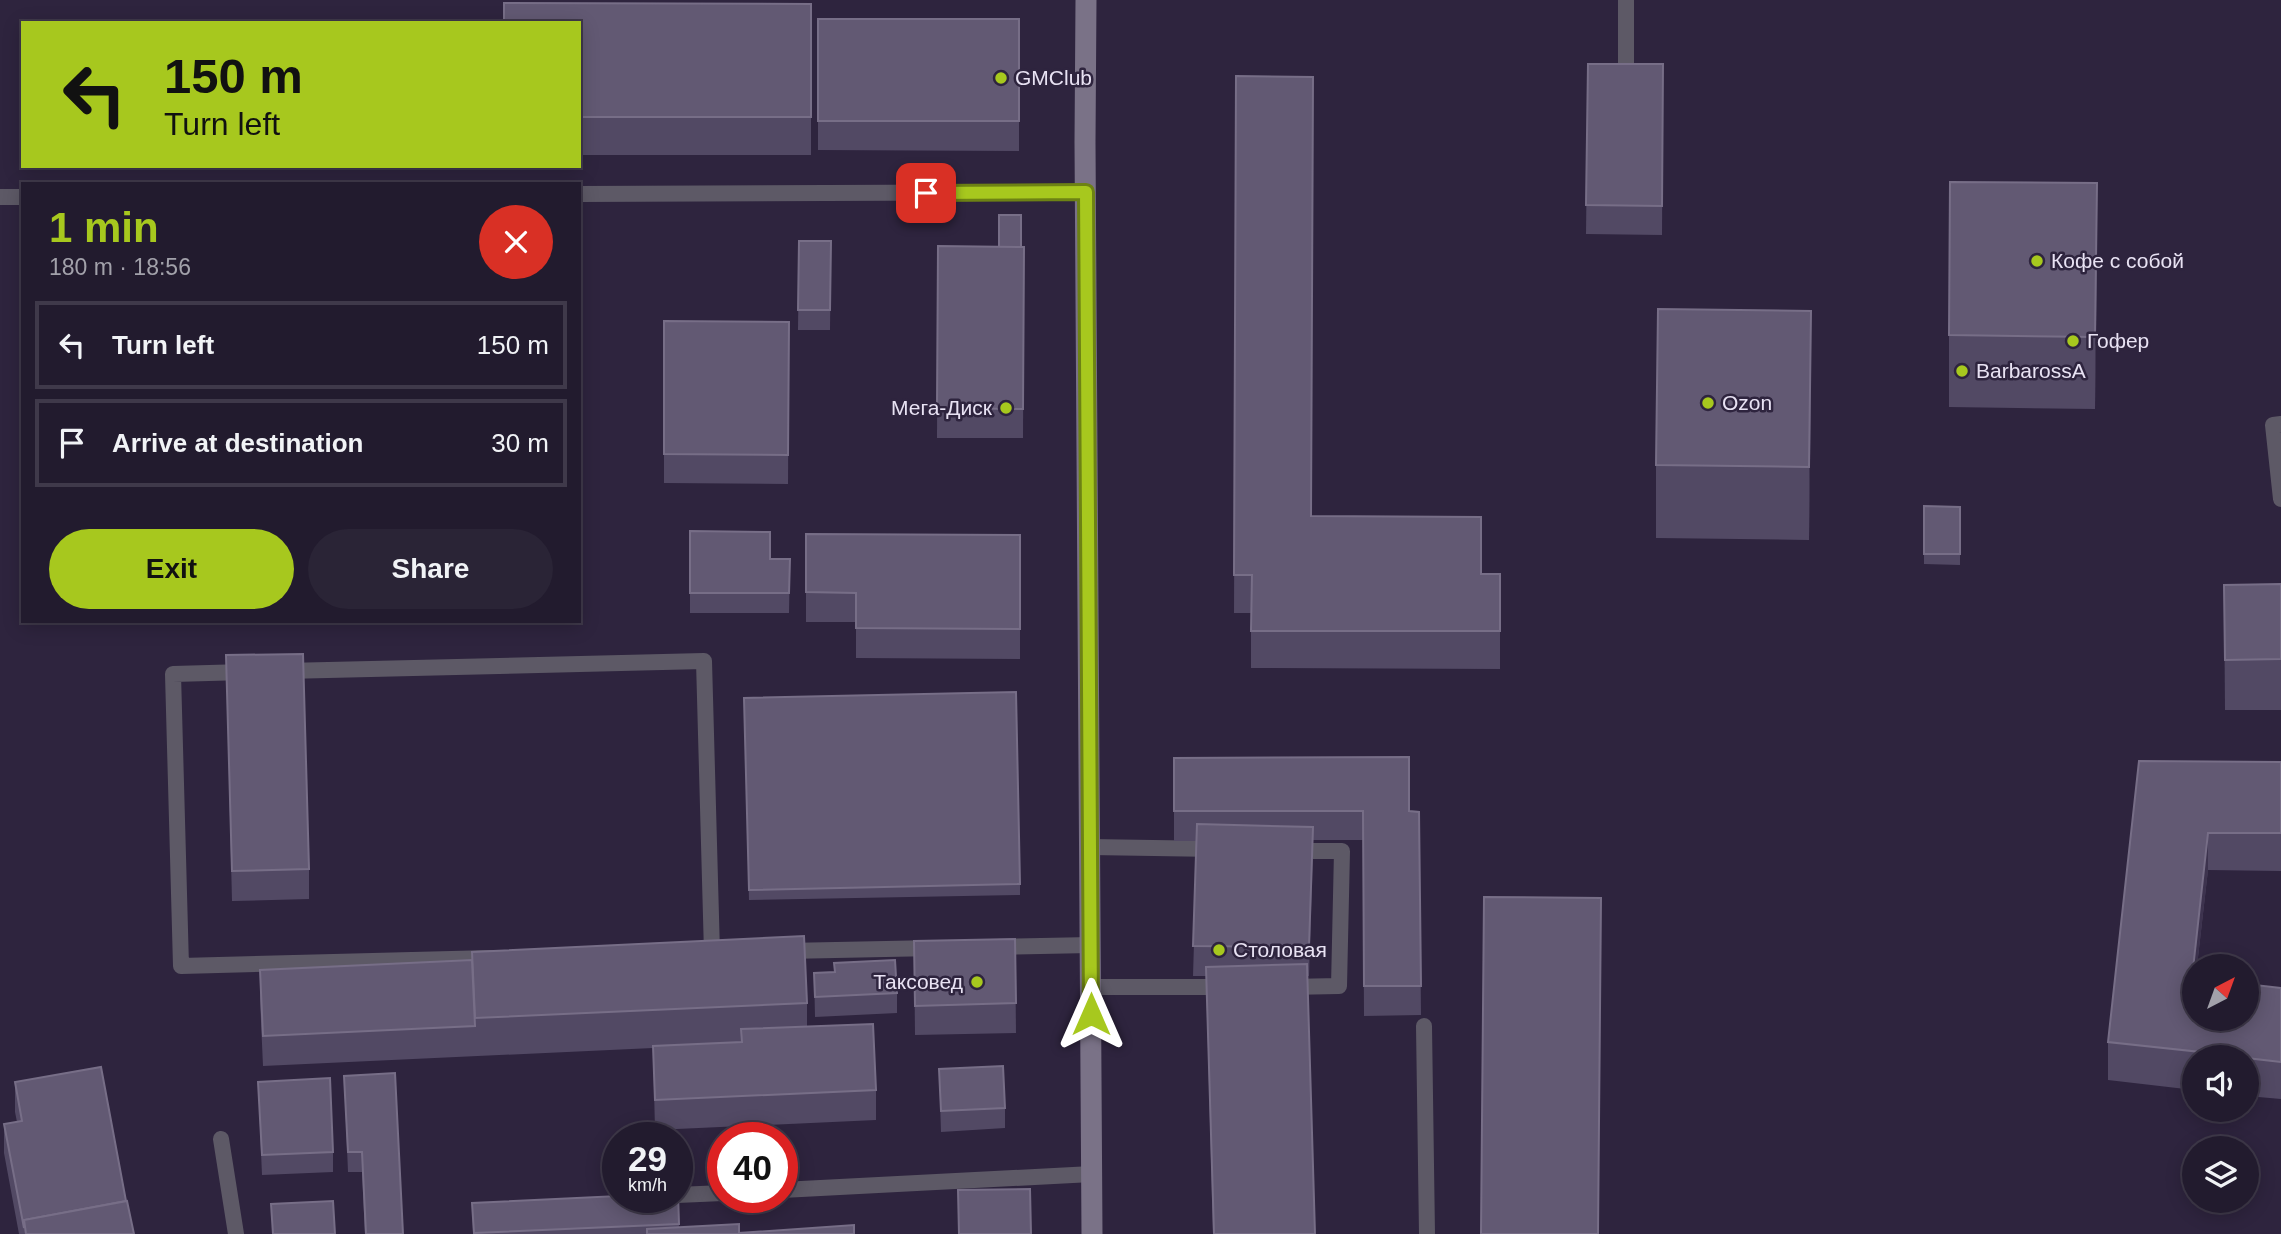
<!DOCTYPE html>
<meta charset="utf-8">
<style>
:root{--surface:#221b2e;--page:#2a2436;--text:#f1f3f6;--muted:#a2a1aa;--line:#3f394a;--accent:#a7c81e}
body{margin:0;font-family:Arial,sans-serif;background:var(--page);color:var(--text);height:100vh;display:flex;flex-direction:column;font-size:26px;white-space:nowrap}
*{box-sizing:border-box;margin:0}
p{font-size:23px;color:var(--muted)}
.icon{flex:none;width:38px;height:38px;fill:none;stroke:currentColor;stroke-width:2;stroke-linecap:round;stroke-linejoin:round}
.map{position:relative;flex:1;overflow:hidden}
.sheet{position:absolute;left:21px;top:182px;width:560px;height:441px;display:flex;flex-direction:column;background:var(--surface);border-radius:0px;box-shadow:0 4px 18px #0003,0 0 0 2px var(--line)}
.sheet>*{flex:none}
.hud{position:absolute;left:21px;top:21px;width:560px;height:147px;border-radius:0px;box-shadow:0 4px 18px #0003,0 0 0 2px var(--line);background:#a7c81e;color:#111;overflow:hidden}
.needle{width:46px;rotate:41deg}
.buttons{position:absolute;left:2182px;top:954px;display:grid;gap:14px}
.buttons a{display:grid;place-items:center;width:77px;height:77px;border-radius:50%;background:var(--surface);box-shadow:0 4px 18px #0003,0 0 0 2px var(--line);font-size:35px}
.speed{position:absolute;left:602px;top:1122px;display:flex;gap:14px;font-size:35px;font-weight:700;text-align:center}
.speed>*{display:grid;place-content:center;width:91px;height:91px;border-radius:50%;background:var(--surface);box-shadow:0 4px 18px #0003,0 0 0 2px var(--line);line-height:1}
.speed small{font-size:18px;font-weight:400}
.speed .limit{border:10px solid #d22;background:#fff;color:#111}
.pin{position:absolute;display:grid;place-items:center;width:60px;height:60px;color:#fff;margin:-30px;border-radius:14px;box-shadow:0 4px 10px #0006}
.me{position:absolute;width:77px;margin:-38px;rotate:0deg;stroke-linejoin:round;filter:drop-shadow(0 0 5px #0008)}
.turn{display:flex;align-items:center;gap:24px;height:147px;padding:0 28px;font-size:32px}
.turn .icon{width:91px;height:91px;stroke-width:2.5}
.turn b{display:block;font-size:49px;line-height:60px}
.round{display:grid;place-items:center;flex:none;width:74px;height:74px;border-radius:37px;background:var(--page)}
.head{display:flex;align-items:center;justify-content:space-between;height:119px;padding:0 28px}
h1{font-size:42px;font-weight:700;line-height:52px;color:var(--accent)}
.primary-button{display:flex;gap:14px;margin-top:auto;padding:14px 28px}
.primary-button a{flex:1;height:80px;border-radius:42px;background:var(--accent);color:#111;font-size:28px;font-weight:700;line-height:80px;text-align:center}
.primary-button a+a{background:var(--page);color:var(--text)}
ul{padding:0;list-style:none}
li{display:flex;align-items:center;gap:21px;height:88px;margin:0 14px 10px;padding:0 14px;border:4px solid var(--line);border-radius:0px}
li div{flex:1}
li b{display:block;font-size:26px}
li em{font-style:normal}
.map>svg:first-child{display:block}
.lines{fill:none;stroke-linecap:round;stroke-linejoin:round}
.lane{stroke:#5d5966;stroke-width:16}
.secondary{stroke:#7a7287;stroke-width:21}
.wall{fill:#524964}
.shaded-wall{fill:#3d334e}
.building{fill:#625973;stroke:#776e87;stroke-width:2}
.route-casing{stroke:#6d8214;stroke-width:18}
.route{stroke:#a7c81e;stroke-width:12}
.poi-dot{fill:#a7c81e;stroke:#2e243e;stroke-width:2.5}
.labels{text-anchor:middle;stroke-width:5;stroke-linejoin:round;paint-order:stroke}
.poi-label{font-size:21px;fill:#e8e2f3;stroke:#2e243e;text-anchor:start}
</style>
<div class="map">
<svg width="2281" height="1234" viewBox="0 0 2281 1234">
<rect width="100%" height="100%" fill="#2e243e"/>
<g class="lines">
<g class="lane">
<path d="M 1626,85 L 1626,0"/>
<path d="M 579,194 L 1085,192"/>
<path d="M 0,197 L 23,197"/>
<path d="M 2281,424 L 2273,425 L 2281,499"/>
<path d="M 285,671 L 704,661 L 712,953"/>
<path d="M 245,672 L 173,674 L 181,966 L 491,958"/>
<path d="M 1090,847 L 1217,849"/>
<path d="M 996,947 L 1091,945"/>
<path d="M 786,951 L 935,948"/>
<path d="M 1091,987 L 1227,987"/>
<path d="M 1288,987 L 1339,986 L 1342,851 L 1292,851"/>
<path d="M 1424,1026 L 1427,1234"/>
<path d="M 221,1139 L 236,1234"/>
<path d="M 782,1190 L 1092,1174"/>
<path d="M 677,1195 L 723,1193"/>
</g>
<path class="secondary" d="M 1086,0 L 1085,142 L 1092,1234"/>
</g>
<g class="wall">
<path d="M 811,4 L 811,155 L 579,155 L 579,23 Z"/>
<path d="M 818,19 L 1019,19 L 1019,151 L 818,150 Z"/>
<path d="M 1588,64 L 1663,64 L 1662,235 L 1586,234 Z"/>
<path d="M 1236,76 L 1311,516 L 1481,574 L 1500,574 L 1500,669 L 1251,668 L 1251,613 L 1234,613 Z"/>
<path d="M 799,241 L 831,241 L 830,330 L 798,330 Z"/>
<path d="M 938,246 L 1024,247 L 1023,438 L 937,438 Z"/>
<path d="M 2097,256 L 2095,409 L 1949,407 L 1949,335 Z"/>
<path d="M 664,321 L 789,322 L 788,484 L 664,483 Z"/>
<path d="M 1811,384 L 1809,540 L 1656,538 L 1656,465 Z"/>
<path d="M 1924,506 L 1960,507 L 1960,565 L 1924,564 Z"/>
<path d="M 690,531 L 770,559 L 790,559 L 789,613 L 690,613 Z"/>
<path d="M 806,534 L 1020,535 L 1020,659 L 856,658 L 856,622 L 806,622 Z"/>
<path d="M 2281,584 L 2281,710 L 2225,710 L 2224,585 Z"/>
<path d="M 226,655 L 309,869 L 309,899 L 232,901 Z"/>
<path d="M 744,698 L 1020,884 L 1020,895 L 749,900 Z"/>
<path d="M 1174,758 L 1409,811 L 1419,812 L 1421,1015 L 1364,1016 L 1363,840 L 1313,840 L 1309,976 L 1307,976 L 1315,1234 L 1213,1234 L 1206,976 L 1193,976 L 1197,841 L 1174,841 Z"/>
<path d="M 2139,761 L 2281,762 L 2281,871 L 2208,870 L 2197,966 L 2194,966 L 2194,1018 L 2281,988 L 2281,1099 L 2247,1096 L 2247,1057 L 2194,1057 L 2194,1090 L 2108,1080 L 2108,1042 Z"/>
<path d="M 1015,939 L 1016,1033 L 915,1035 L 914,941 Z"/>
<path d="M 834,963 L 897,993 L 897,1013 L 815,1017 L 814,973 L 834,972 Z"/>
<path d="M 260,970 L 807,1003 L 807,1026 L 876,1090 L 876,1120 L 655,1130 L 653,1048 L 263,1066 L 260,999 Z"/>
<path d="M 939,1069 L 1005,1108 L 1005,1128 L 941,1132 Z"/>
<path d="M 344,1076 L 403,1234 L 365,1234 L 362,1172 L 348,1172 Z"/>
<path d="M 15,1082 L 126,1201 L 134,1234 L 19,1234 L 4,1153 L 4,1124 L 17,1122 L 15,1112 Z"/>
<path d="M 258,1082 L 333,1152 L 333,1172 L 262,1175 Z"/>
<path d="M 678,1193 L 679,1227 L 739,1233 L 854,1234 L 473,1234 L 472,1203 Z"/>
</g>
<g class="shaded-wall">
<path d="M 2097,183 L 2097,256 L 2095,409 L 2095,337 Z"/>
<path d="M 1811,311 L 1811,384 L 1809,540 L 1809,467 Z"/>
<path d="M 1313,827 L 1313,857 L 1309,976 L 1309,947 Z"/>
<path d="M 2208,833 L 2208,870 L 2197,966 L 2194,966 L 2194,990 L 2192,978 Z"/>
</g>
<g class="building">
<path d="M 504,3 L 811,4 L 811,117 L 579,117 L 579,23 L 504,23 Z"/>
<rect x="818" y="19" width="201" height="102"/>
<path d="M 1588,64 L 1663,64 L 1662,206 L 1586,205 Z"/>
<path d="M 1236,76 L 1313,77 L 1311,516 L 1481,517 L 1481,574 L 1500,574 L 1500,631 L 1251,631 L 1252,575 L 1234,575 Z"/>
<path d="M 1950,182 L 2097,183 L 2095,337 L 1949,335 Z"/>
<rect x="999" y="215" width="22" height="32"/>
<path d="M 799,241 L 831,241 L 830,310 L 798,310 Z"/>
<path d="M 938,246 L 1024,247 L 1023,409 L 937,408 Z"/>
<path d="M 1658,309 L 1811,311 L 1809,467 L 1656,465 Z"/>
<path d="M 664,321 L 789,322 L 788,455 L 664,454 Z"/>
<path d="M 1924,506 L 1960,507 L 1960,554 L 1924,554 Z"/>
<path d="M 690,531 L 770,532 L 770,559 L 790,559 L 789,593 L 690,593 Z"/>
<path d="M 806,534 L 1020,535 L 1020,629 L 856,628 L 856,593 L 806,592 Z"/>
<path d="M 2281,584 L 2281,659 L 2225,660 L 2224,585 Z"/>
<path d="M 303,654 L 309,869 L 232,871 L 226,655 Z"/>
<path d="M 1016,692 L 1020,884 L 749,890 L 744,698 Z"/>
<path d="M 1409,757 L 1409,811 L 1419,812 L 1421,986 L 1364,986 L 1363,811 L 1174,811 L 1174,758 Z"/>
<path d="M 2139,761 L 2281,762 L 2281,833 L 2208,833 L 2192,978 L 2194,978 L 2194,1018 L 2247,1018 L 2247,984 L 2281,988 L 2281,1062 L 2247,1058 L 2247,1057 L 2108,1042 Z"/>
<path d="M 1197,824 L 1313,827 L 1309,947 L 1193,946 Z"/>
<path d="M 1484,897 L 1601,898 L 1598,1234 L 1481,1234 Z"/>
<path d="M 804,936 L 807,1003 L 475,1018 L 472,952 Z"/>
<path d="M 1015,939 L 1016,1003 L 915,1006 L 914,941 Z"/>
<path d="M 472,960 L 475,1026 L 263,1036 L 260,970 Z"/>
<path d="M 895,960 L 897,993 L 815,997 L 814,973 L 835,972 L 834,963 Z"/>
<path d="M 1307,964 L 1315,1234 L 1214,1234 L 1206,967 Z"/>
<path d="M 873,1024 L 876,1090 L 655,1100 L 653,1046 L 742,1042 L 741,1029 Z"/>
<path d="M 1003,1066 L 1005,1108 L 941,1111 L 939,1069 Z"/>
<path d="M 101,1067 L 126,1201 L 24,1220 L 24,1228 L 4,1124 L 22,1121 L 15,1082 Z"/>
<path d="M 395,1073 L 403,1234 L 366,1234 L 362,1152 L 348,1152 L 344,1076 Z"/>
<path d="M 330,1078 L 333,1152 L 262,1155 L 258,1082 Z"/>
<path d="M 1030,1189 L 1031,1234 L 959,1234 L 958,1190 Z"/>
<path d="M 677,1193 L 678,1193 L 679,1224 L 474,1233 L 472,1203 L 618,1196 L 618,1197 L 677,1197 Z"/>
<path d="M 127,1201 L 134,1234 L 26,1234 L 24,1220 Z"/>
<path d="M 333,1201 L 335,1234 L 273,1234 L 271,1204 Z"/>
<path d="M 739,1224 L 739,1234 L 647,1234 L 647,1229 Z"/>
<path d="M 854,1225 L 854,1234 L 739,1234 L 739,1233 Z"/>
</g>
<g class="lines">
<g class="route-casing">
<path id="route" d="M 926,193 L 1086,192 L 1091,1014"/>
</g>
<use href="#route" class="route"/>
</g>
<g class="poi-dot">
<circle cx="1001" cy="78" r="7"/>
<circle cx="2037" cy="261" r="7"/>
<circle cx="2073" cy="341" r="7"/>
<circle cx="1962" cy="371" r="7"/>
<circle cx="1708" cy="403" r="7"/>
<circle cx="1006" cy="408" r="7"/>
<circle cx="1219" cy="950" r="7"/>
<circle cx="977" cy="982" r="7"/>
</g>
<g class="labels">
<g class="poi-label">
<text x="1015" y="85">GMClub</text>
<text x="2051" y="268">Кофе с собой</text>
<text x="2087" y="348">Гофер</text>
<text x="1976" y="378">BarbarossA</text>
<text x="1722" y="410">Ozon</text>
<text x="992" y="415" text-anchor="end">Мега-Диск</text>
<text x="1233" y="957">Столовая</text>
<text x="963" y="989" text-anchor="end">Таксовед</text>
</g>
</g>
</svg>
<div class="buttons">
<a><svg class="needle" viewBox="-14 -14 28 28"><path d="M0-13l5 13h-10z" fill="#e53935"/><path d="M0 13l5-13h-10z" fill="#a2a1aa"/></svg></a>
<a><svg class="icon" aria-label="sound" viewBox="0 0 24 24"><path d="M4 9h4l5-4v14l-5-4H4zM17 9q2 3 0 6"/></svg></a>
<a><svg class="icon" aria-label="layers" viewBox="0 0 24 24"><path d="M12 4l9 5-9 5-9-5zM3 14l9 5 9-5"/></svg></a>
</div>
<div class="speed"><div>29<small>km/h</small></div><div class="limit">40</div></div>
<div class="pin" style="left:926px;top:193px;background:#d93025"><svg class="icon" aria-label="arrive" viewBox="0 0 24 24"><path d="M6 21V4h12l-3 4 3 4H6"/></svg></div>
<svg class="me" style="left:1091px;top:1014px" viewBox="-20 -20 40 40"><path d="M0-17L14 15 0 8-14 15z" fill="#a7c81e" stroke="#fff" stroke-width="4"/></svg>
<div class="hud">
<div class="turn"><svg class="icon" aria-label="left" viewBox="0 0 24 24"><path d="M17 20v-9H6M10 6l-5 5 5 5"/></svg><div><b>150 m</b>Turn left</div></div>
</div>
<section class="sheet">
<div class="head"><div><h1>1 min</h1><p>180 m · 18:56</p></div><a class="round" style="background:#d93025;color:#fff"><svg class="icon" aria-label="close" viewBox="0 0 24 24"><path d="M6 6l12 12M18 6L6 18"/></svg></a></div>
<ul>
<li><svg class="icon" aria-label="left" viewBox="0 0 24 24"><path d="M17 20v-9H6M10 6l-5 5 5 5"/></svg><div><b>Turn left</b></div><em>150 m</em></li>
<li><svg class="icon" aria-label="arrive" viewBox="0 0 24 24"><path d="M6 21V4h12l-3 4 3 4H6"/></svg><div><b>Arrive at destination</b></div><em>30 m</em></li>
</ul>
<div class="primary-button"><a>Exit</a><a>Share</a></div>
</section>
</div>
